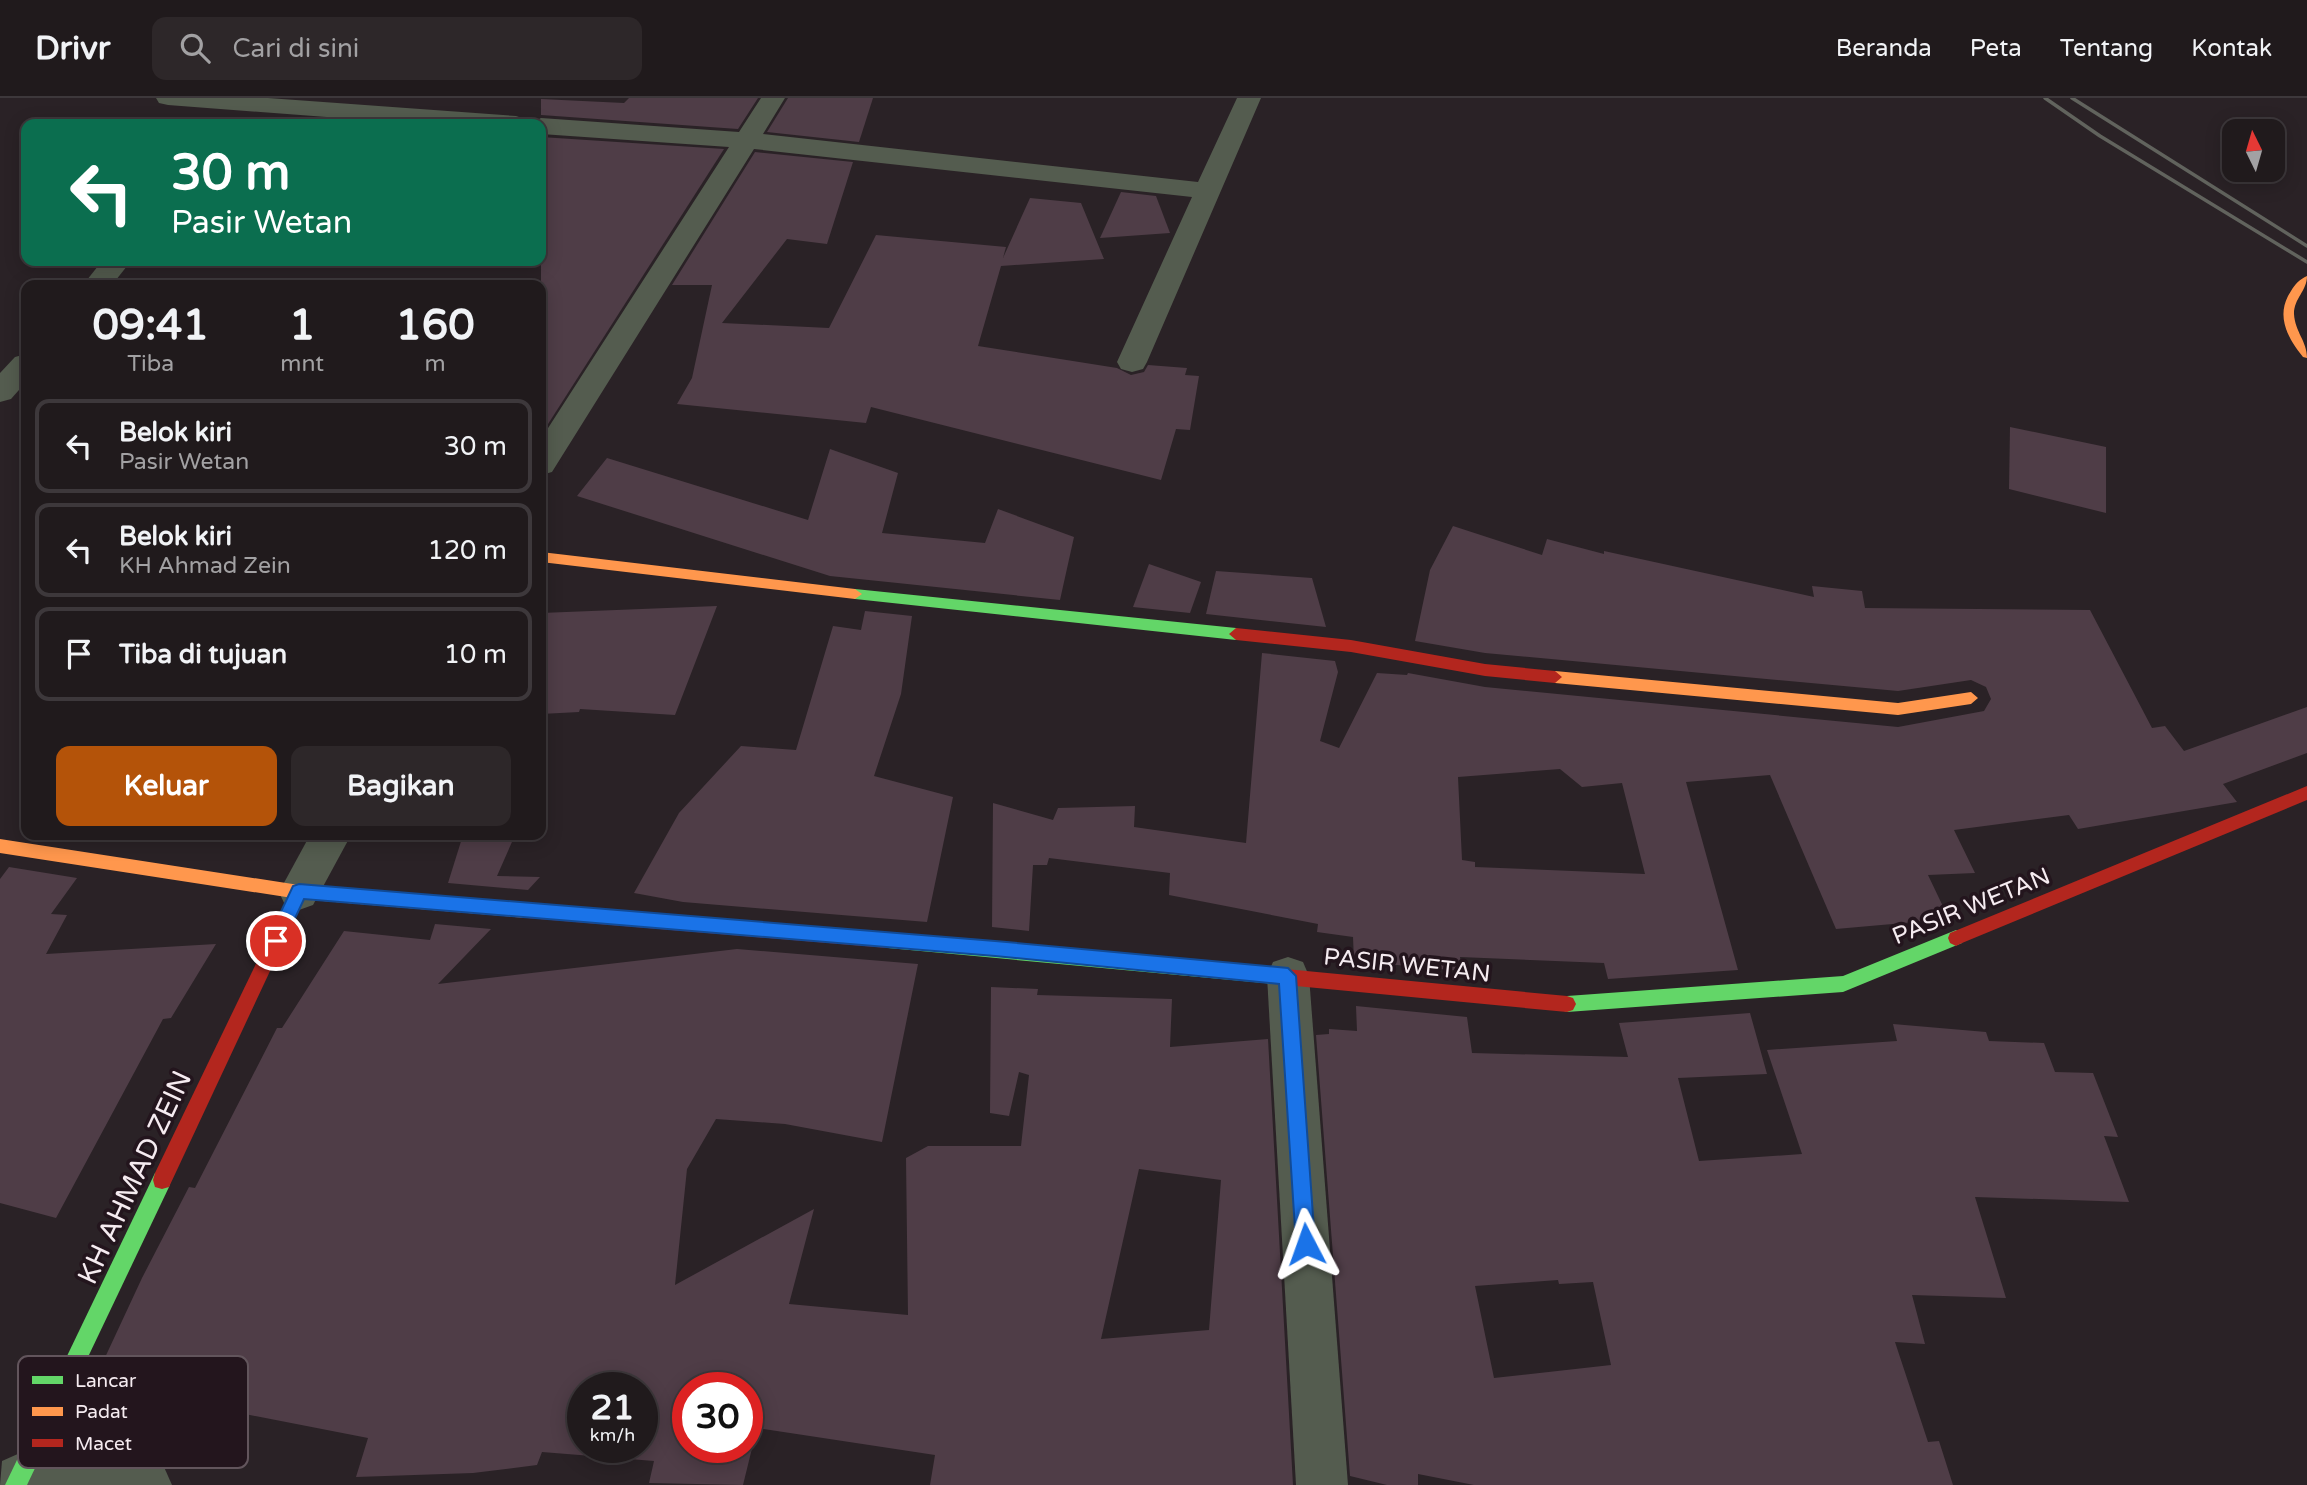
<!DOCTYPE html>
<html lang="id">
<style>
:root{--surface:#201a1c;--page:#2d2729;--text:#f1f3f6;--muted:#a2a1a3;--line:#3d383b;--accent:#b45309}
body{margin:0;font-family:"Varela Round",sans-serif;background:var(--page);color:var(--text);height:100vh;display:flex;flex-direction:column;font-size:26px;white-space:nowrap}
*{box-sizing:border-box;margin:0}
p{font-size:23px;color:var(--muted)}
.icon{flex:none;width:38px;height:38px;fill:none;stroke:currentColor;stroke-width:2;stroke-linecap:round;stroke-linejoin:round}
.map{position:relative;flex:1;overflow:hidden}
.details{position:absolute;left:21px;top:182px;width:525px;height:560px;display:flex;flex-direction:column;background:var(--surface);border-radius:14px;box-shadow:0 4px 18px #0003,0 0 0 2px var(--line)}
.details>*{flex:none}
.guide{position:absolute;left:21px;top:21px;width:525px;height:147px;border-radius:14px;box-shadow:0 4px 18px #0003,0 0 0 2px var(--line);background:#0b6e4f;color:#fff;overflow:hidden}
.needle{width:46px;rotate:355deg}
.tools{position:absolute;left:2222px;top:21px;display:grid;gap:14px}
.tools a{display:grid;place-items:center;width:63px;height:63px;border-radius:14px;background:var(--surface);box-shadow:0 4px 18px #0003,0 0 0 2px var(--line);font-size:35px}
.speed{position:absolute;left:567px;top:1274px;display:flex;gap:14px;font-size:35px;font-weight:700;text-align:center}
.speed>*{display:grid;place-content:center;width:91px;height:91px;border-radius:50%;background:var(--surface);box-shadow:0 4px 18px #0003,0 0 0 2px var(--line);line-height:1}
.speed small{font-size:18px;font-weight:400}
.speed .limit{border:10px solid #d22;background:#fff;color:#111}
.pin{position:absolute;display:grid;place-items:center;width:60px;height:60px;color:#fff;margin:-30px;border:4px solid #fff;border-radius:50%;box-shadow:0 2px 7px #0007}
.me{position:absolute;width:77px;margin:-38px;rotate:356deg;stroke-linejoin:round;filter:drop-shadow(0 0 5px #0008)}
.turn{display:flex;align-items:center;gap:24px;height:147px;padding:0 35px;font-size:32px}
.turn .icon{width:91px;height:91px;stroke-width:2.5}
.turn b{display:block;font-size:49px;line-height:60px}
.eta{display:flex;justify-content:space-evenly;align-items:center;height:119px;text-align:center}
.eta b{font-size:42px;font-weight:700;line-height:49px}
.button{display:flex;gap:14px;margin-top:auto;padding:14px 35px}
.button a{flex:1;height:80px;border-radius:14px;background:var(--accent);color:#fff;font-size:28px;font-weight:700;line-height:80px;text-align:center}
.button a+a{background:var(--page);color:var(--text)}
ul{padding:0;list-style:none}
li{display:flex;align-items:center;gap:21px;height:94px;margin:0 14px 10px;padding:0 21px;border:4px solid var(--line);border-radius:14px}
li div{flex:1}
li b{display:block;font-size:26px}
li em{font-style:normal}
header{display:flex;align-items:center;gap:42px;box-sizing:border-box;height:98px;padding:0 35px;background:var(--surface);border-bottom:2px solid var(--line)}
header strong{font-size:33px}
nav{display:flex;gap:38px;margin-inline-start:auto;font-size:24px}
.search{width:490px;height:63px;background:var(--page);display:flex;align-items:center;gap:18px;box-sizing:border-box;padding:0 24px;border-radius:14px;color:var(--muted);font-size:26px}
.map>svg:first-child{display:block}
.building{fill:#4f3d47;fill-rule:evenodd}
.lines{fill:none;stroke-linecap:round;stroke-linejoin:round}
.street{fill:#545c4f;fill-rule:evenodd}
.fast{fill:#63d668;fill-rule:evenodd}
.slow{fill:#ff974d;fill-rule:evenodd}
.jam{fill:#b3261e;fill-rule:evenodd}
.rail{stroke:#61635d;stroke-width:3.5}
.route{fill:#1a73e8;stroke:#114b97;stroke-width:2}
.labels{text-anchor:middle;stroke-width:7;stroke-linejoin:round;paint-order:stroke}
.street-label{font-size:24px;fill:#f5ebf0;stroke:#23151d}
.near-street-label{font-size:28px;fill:#f5ebf0;stroke:#23151d}
.key{fill:#23151d;stroke:#62555c;stroke-width:2}
.key-label{font-size:19px;fill:#f5ebf0}
</style>
<header>
<strong>Drivr</strong>
<div class="search"><svg class="icon" aria-label="search" viewBox="0 0 24 24"><circle cx="10" cy="10" r="6"/><path d="M15 15l6 6"/></svg>Cari di sini</div>
<nav><a>Beranda</a><a>Peta</a><a>Tentang</a><a>Kontak</a></nav>
</header>
<div class="map">
<svg width="2307" height="1387" viewBox="0 0 2307 1387">
<rect width="100%" height="100%" fill="#2a2226"/>
<g class="building">
<path d="M 629,0 L 758,0 L 738,31 L 541,17 L 541,1 L 624,5 Z"/>
<path d="M 788,0 L 873,0 L 859,44 L 767,34 Z"/>
<path d="M 541,39 L 724,51 L 541,337 Z"/>
<path d="M 755,54 L 853,64 L 827,146 L 787,141 L 722,225 L 829,230 L 876,137 L 1006,149 L 1003,160 L 1030,100 L 1081,105 L 1104,161 L 1001,168 L 978,248 L 1117,270 L 1131,277 L 1144,274 L 1148,267 L 1187,270 L 1185,277 L 1199,278 L 1190,332 L 1176,331 L 1161,382 L 871,309 L 866,325 L 677,306 L 692,280 L 712,187 L 672,187 Z"/>
<path d="M 1121,94 L 1156,98 L 1170,135 L 1100,140 Z"/>
<path d="M 2010,329 L 2106,349 L 2106,415 L 2009,391 Z"/>
<path d="M 830,351 L 898,375 L 882,435 L 985,445 L 998,411 L 1074,439 L 1060,502 L 830,478 L 577,398 L 607,360 L 808,422 Z"/>
<path d="M 1453,428 L 1542,457 L 1547,441 L 1604,456 L 1604,453 L 1814,499 L 1812,488 L 1862,493 L 1865,510 L 2090,512 L 2152,630 L 2165,628 L 2184,653 L 2307,609 L 2307,655 L 2223,686 L 2237,704 L 2078,731 L 2069,717 L 1954,732 L 1975,775 L 1928,777 L 1949,821 L 1836,831 L 1770,677 L 1686,684 L 1738,872 L 1608,881 L 1604,865 L 1460,859 L 1462,873 L 1354,863 L 1353,839 L 1317,834 L 1318,826 L 1169,797 L 1170,775 L 1049,760 L 1047,767 L 1033,767 L 1029,833 L 992,829 L 993,705 L 1053,722 L 1058,710 L 1135,708 L 1134,729 L 1246,745 L 1262,555 L 1335,563 L 1338,574 L 1320,643 L 1339,650 L 1377,575 L 1407,577 L 1408,575 L 1485,589 L 1898,629 L 1984,613 L 1991,601 L 1986,589 L 1971,582 L 1898,593 L 1485,555 L 1415,543 L 1430,472 ZM 1560,671 L 1582,689 L 1622,685 L 1645,776 L 1475,769 L 1475,764 L 1462,762 L 1458,679 Z"/>
<path d="M 1149,466 L 1201,484 L 1190,515 L 1133,509 Z"/>
<path d="M 1216,473 L 1312,480 L 1326,529 L 1206,516 Z"/>
<path d="M 717,508 L 675,617 L 580,611 L 579,614 L 541,616 L 541,515 Z"/>
<path d="M 865,513 L 912,518 L 901,596 L 874,678 L 953,699 L 927,824 L 683,804 L 634,795 L 679,715 L 741,648 L 796,652 L 833,528 L 861,532 Z"/>
<path d="M 463,737 L 515,737 L 497,778 L 540,779 L 528,792 L 448,785 Z"/>
<path d="M 9,769 L 77,780 L 51,816 L 67,817 L 46,856 L 216,846 L 171,920 L 163,921 L 56,1120 L 0,1105 L 0,781 Z"/>
<path d="M 435,826 L 491,831 L 438,886 L 737,851 L 918,866 L 882,1044 L 785,1026 L 716,1021 L 687,1071 L 675,1187 L 814,1111 L 789,1206 L 908,1217 L 906,1060 L 928,1048 L 1021,1048 L 1029,977 L 1019,974 L 1009,1018 L 990,1015 L 991,889 L 1038,891 L 1037,897 L 1172,901 L 1170,949 L 1268,941 L 1293,1387 L 930,1387 L 935,1357 L 757,1330 L 743,1387 L 649,1385 L 654,1363 L 542,1354 L 537,1367 L 473,1375 L 356,1379 L 368,1340 L 240,1315 L 232,1344 L 61,1354 L 142,1180 L 189,1089 L 195,1090 L 277,930 L 282,930 L 344,833 L 430,842 ZM 1139,1071 L 1221,1082 L 1209,1232 L 1101,1241 ZM 583,1290 L 642,1290 L 642,1349 L 583,1349 ZM 688,1290 L 747,1290 L 747,1349 L 688,1349 Z"/>
<path d="M 1356,908 L 1467,919 L 1472,955 L 1628,959 L 1619,925 L 1750,915 L 1767,976 L 1678,980 L 1699,1063 L 1802,1056 L 1767,952 L 1897,943 L 1893,926 L 1986,934 L 1989,943 L 2044,945 L 2055,974 L 2093,975 L 2118,1039 L 2104,1038 L 2129,1104 L 1975,1099 L 2006,1200 L 1912,1197 L 1925,1246 L 1895,1244 L 1928,1344 L 1939,1343 L 1953,1387 L 1474,1387 L 1418,1376 L 1418,1387 L 1387,1387 L 1350,1378 L 1316,937 L 1329,936 L 1329,931 L 1357,933 ZM 1558,1182 L 1559,1186 L 1593,1184 L 1611,1267 L 1494,1280 L 1475,1188 Z"/>
</g>
<g class="lines">
<g class="street">
<path d="M 156,0 L 268,0 L 516,18 L 525,21 L 529,26 L 419,26 L 168,7 L 159,5 Z"/>
<path d="M 761,0 L 785,0 L 763,36 L 1198,84 L 1237,0 L 1261,0 L 1147,264 L 1143,271 L 1132,274 L 1121,271 L 1117,264 L 1192,99 L 754,51 L 552,374 L 541,377 L 541,341 L 729,49 L 541,36 L 541,26 L 530,26 L 541,20 L 739,34 Z"/>
<path d="M 102,163 L 131,163 L 112,187 L 83,187 Z"/>
<path d="M 26,256 L 26,284 L 11,301 L 0,304 L 0,275 L 15,259 Z"/>
<path d="M 310,737 L 351,737 L 313,807 L 299,812 L 285,807 L 279,794 Z"/>
<path d="M 1288,859 L 1303,864 L 1309,878 L 1348,1387 L 1296,1387 L 1267,878 L 1273,864 Z"/>
<path d="M 20,1355 L 146,1361 L 164,1369 L 172,1387 L 0,1387 L 2,1363 Z"/>
</g>
<g class="fast">
<path d="M 855,491 L 1236,530 L 1243,536 L 1236,542 L 855,501 L 848,496 Z"/>
<path d="M 1956,832 L 1962,835 L 1964,840 L 1962,845 L 1843,894 L 1567,914 L 1561,912 L 1558,906 L 1561,900 L 1567,898 L 1843,878 Z"/>
<path d="M 888,834 L 1275,870 L 1281,872 L 1284,878 L 1281,884 L 1275,886 L 888,850 L 882,847 L 880,842 L 882,837 Z"/>
<path d="M 162,1073 L 169,1075 L 171,1082 L 169,1089 L 27,1387 L 5,1387 L 155,1075 Z"/>
</g>
<g class="slow">
<path d="M 2307,178 C 2307,193 2294,200 2294,216 C 2295,234 2307,243 2307,260 L 2303,259 C 2287,239 2275,217 2291,193 C 2295,186 2300,181 2307,178 Z"/>
<path d="M 541,454 L 855,491 L 862,496 L 855,501 L 541,464 Z"/>
<path d="M 1555,573 L 1898,605 L 1971,594 L 1978,600 L 1971,606 L 1898,617 L 1555,585 L 1548,579 Z"/>
<path d="M 0,741 L 299,787 L 527,806 L 533,808 L 535,813 L 533,818 L 527,820 L 299,801 L 0,755 Z"/>
</g>
<g class="jam">
<path d="M 1236,530 L 1351,542 L 1485,566 L 1555,573 L 1562,579 L 1555,585 L 1485,578 L 1351,554 L 1236,542 L 1229,536 Z"/>
<path d="M 2307,688 L 2307,702 L 1962,845 L 1956,848 L 1950,845 L 1948,840 L 1950,835 Z"/>
<path d="M 299,787 L 305,789 L 307,794 L 169,1089 L 162,1091 L 155,1089 L 153,1082 L 155,1075 L 293,789 Z"/>
<path d="M 527,806 L 888,834 L 894,837 L 896,842 L 894,847 L 888,850 L 527,820 L 521,818 L 519,813 L 521,808 Z"/>
<path d="M 1275,870 L 1567,898 L 1573,900 L 1576,906 L 1573,912 L 1567,914 L 1275,886 L 1269,884 L 1266,878 L 1269,872 Z"/>
</g>
<g class="rail">
<path d="M 2045,0 L 2100,38 L 2307,164"/>
<path d="M 2072,0 L 2307,148"/>
</g>
</g>
<path class="route" d="M 299,786 L 995,843 L 1288,870 L 1296,878 L 1315,1146 L 1312,1153 L 1306,1156 L 1299,1153 L 1296,1146 L 1279,886 L 995,858 L 304,801 L 282,848 L 270,848 L 267,843 L 270,837 L 293,788 Z"/>
<g class="labels">
<g class="street-label">
<text transform="translate(1971 808) rotate(-22)" y="8">PASIR WETAN</text>
<text transform="translate(1407 867) rotate(6)" y="8">PASIR WETAN</text>
</g>
<g class="near-street-label">
<text transform="translate(134 1079) rotate(-65)" y="10">KH AHMAD ZEIN</text>
</g>
</g>
<rect x="18" y="1258" width="230" height="112" rx="10" class="key"/>
<rect x="32" y="1278" width="31" height="8" fill="#63d668"/>
<rect x="32" y="1309" width="31" height="9" fill="#ff974d"/>
<rect x="32" y="1341" width="31" height="8" fill="#b3261e"/>
<g class="key-label">
<text x="75" y="1289">Lancar</text>
<text x="75" y="1320">Padat</text>
<text x="75" y="1352">Macet</text>
</g>
</svg>
<div class="tools">
<a><svg class="needle" viewBox="-14 -14 28 28"><path d="M0-13l5 13h-10z" fill="#e53935"/><path d="M0 13l5-13h-10z" fill="#a2a1a3"/></svg></a>
</div>
<div class="speed"><div>21<small>km/h</small></div><div class="limit">30</div></div>
<div class="pin" style="left:276px;top:843px;background:#d93025"><svg class="icon" aria-label="arrive" viewBox="0 0 24 24"><path d="M6 21V4h12l-3 4 3 4H6"/></svg></div>
<svg class="me" style="left:1306px;top:1146px" viewBox="-20 -20 40 40"><path d="M0-17L14 15 0 8-14 15z" fill="#1a73e8" stroke="#fff" stroke-width="4"/></svg>
<div class="guide">
<div class="turn"><svg class="icon" aria-label="left" viewBox="0 0 24 24"><path d="M17 20v-9H6M10 6l-5 5 5 5"/></svg><div><b>30 m</b>Pasir Wetan</div></div>
</div>
<section class="details">
<div class="eta">
<div><b>09:41</b><p>Tiba</p></div>
<div><b>1</b><p>mnt</p></div>
<div><b>160</b><p>m</p></div>
</div>
<ul>
<li><svg class="icon" aria-label="left" viewBox="0 0 24 24"><path d="M17 20v-9H6M10 6l-5 5 5 5"/></svg><div><b>Belok kiri</b><p>Pasir Wetan</p></div><em>30 m</em></li>
<li><svg class="icon" aria-label="left" viewBox="0 0 24 24"><path d="M17 20v-9H6M10 6l-5 5 5 5"/></svg><div><b>Belok kiri</b><p>KH Ahmad Zein</p></div><em>120 m</em></li>
<li><svg class="icon" aria-label="arrive" viewBox="0 0 24 24"><path d="M6 21V4h12l-3 4 3 4H6"/></svg><div><b>Tiba di tujuan</b></div><em>10 m</em></li>
</ul>
<div class="button"><a>Keluar</a><a>Bagikan</a></div>
</section>
</div>
